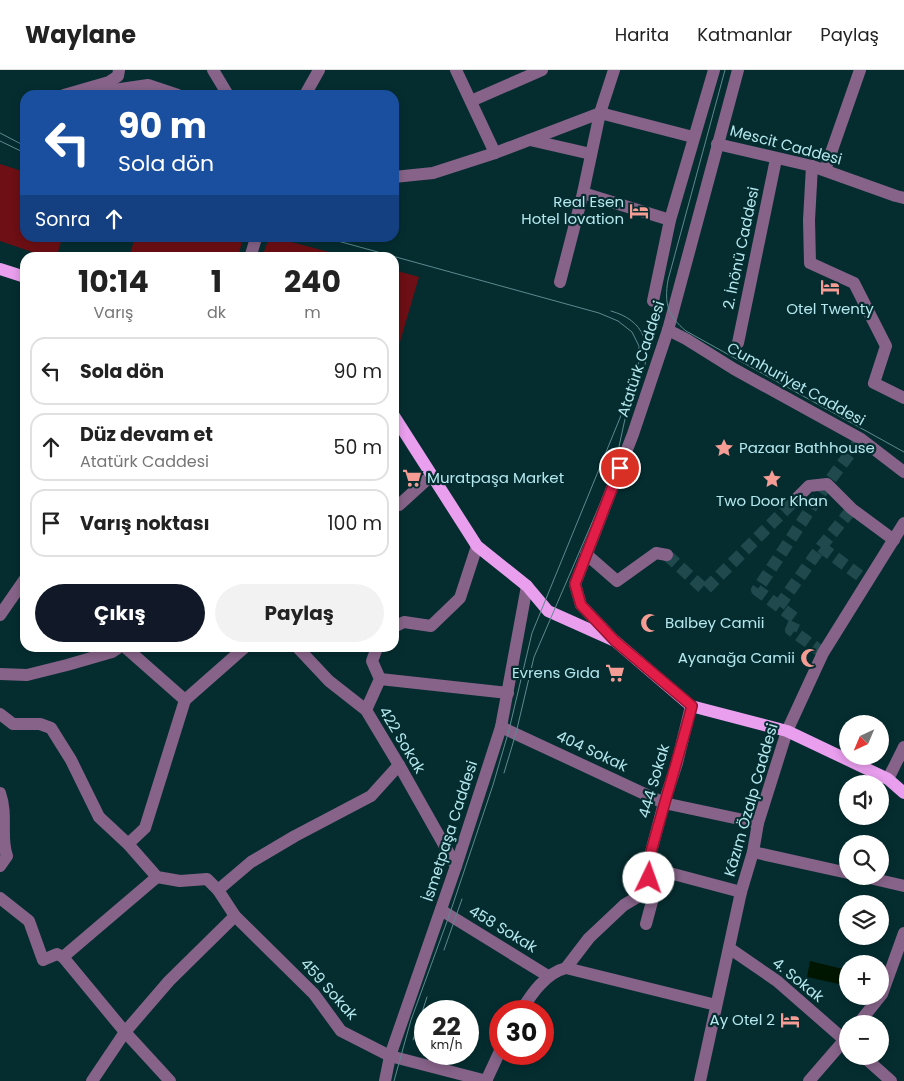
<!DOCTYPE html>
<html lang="tr">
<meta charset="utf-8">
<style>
:root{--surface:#fff;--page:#f2f2f2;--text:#222;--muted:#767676;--line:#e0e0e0;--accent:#111827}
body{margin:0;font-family:Poppins,sans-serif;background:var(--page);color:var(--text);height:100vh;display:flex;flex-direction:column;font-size:19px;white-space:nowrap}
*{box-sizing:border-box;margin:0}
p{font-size:16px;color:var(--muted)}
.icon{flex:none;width:28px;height:28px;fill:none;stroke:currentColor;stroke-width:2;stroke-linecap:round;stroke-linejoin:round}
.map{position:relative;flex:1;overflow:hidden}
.side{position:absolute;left:20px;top:182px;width:379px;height:400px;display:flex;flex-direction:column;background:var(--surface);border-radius:15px;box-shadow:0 2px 8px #0003}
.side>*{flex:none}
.hud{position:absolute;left:20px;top:20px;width:379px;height:152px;border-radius:15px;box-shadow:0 2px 8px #0003;background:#1a4fa0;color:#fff;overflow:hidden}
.needle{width:32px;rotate:224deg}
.controls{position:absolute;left:839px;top:645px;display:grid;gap:10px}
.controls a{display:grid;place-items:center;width:50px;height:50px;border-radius:50%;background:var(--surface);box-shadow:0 2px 8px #0003;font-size:25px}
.speed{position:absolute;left:414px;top:930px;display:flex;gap:10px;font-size:25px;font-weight:700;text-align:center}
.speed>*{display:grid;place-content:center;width:65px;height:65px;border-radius:50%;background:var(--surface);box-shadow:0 2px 8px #0003;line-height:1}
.speed small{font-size:12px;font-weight:400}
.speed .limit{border:8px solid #d22;background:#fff;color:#111}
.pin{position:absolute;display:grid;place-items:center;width:42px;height:42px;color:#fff;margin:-21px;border:2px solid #fff;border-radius:50%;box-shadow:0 1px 5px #0007}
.me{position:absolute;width:55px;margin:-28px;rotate:3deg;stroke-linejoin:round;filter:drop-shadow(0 0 4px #0008)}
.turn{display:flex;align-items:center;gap:18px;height:105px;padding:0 15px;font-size:22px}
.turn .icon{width:65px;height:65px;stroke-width:2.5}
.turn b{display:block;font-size:35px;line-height:42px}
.then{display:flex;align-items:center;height:48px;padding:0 15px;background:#0003;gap:10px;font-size:19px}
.eta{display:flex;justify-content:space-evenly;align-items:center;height:85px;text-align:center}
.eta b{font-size:30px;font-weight:700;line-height:35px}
.button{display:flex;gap:10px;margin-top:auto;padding:10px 15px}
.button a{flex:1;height:58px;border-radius:30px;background:var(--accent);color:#fff;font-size:20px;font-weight:700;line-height:58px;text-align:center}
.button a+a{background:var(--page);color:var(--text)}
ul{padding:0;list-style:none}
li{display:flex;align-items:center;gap:15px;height:68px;margin:0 10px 8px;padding:0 5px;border:2px solid var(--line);border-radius:15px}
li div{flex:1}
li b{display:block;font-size:19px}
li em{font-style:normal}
header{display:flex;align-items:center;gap:30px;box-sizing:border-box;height:70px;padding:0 25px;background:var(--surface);border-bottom:1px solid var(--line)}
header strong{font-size:24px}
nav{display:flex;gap:28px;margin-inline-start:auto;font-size:18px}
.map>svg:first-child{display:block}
.green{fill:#6d0f14}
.water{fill:#001600}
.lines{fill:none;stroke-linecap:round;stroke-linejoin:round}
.minor-tunnel{stroke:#1f494c;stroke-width:12;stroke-dasharray:12 6;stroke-linecap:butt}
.minor{stroke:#876389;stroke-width:12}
.major{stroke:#e99eee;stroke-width:12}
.tram{stroke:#5c8a8f;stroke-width:1}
.route-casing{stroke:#92132f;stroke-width:12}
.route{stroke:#e11d48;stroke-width:9}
.labels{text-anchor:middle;stroke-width:4.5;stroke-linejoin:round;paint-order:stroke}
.street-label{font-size:15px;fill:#b4e8ee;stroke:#052d30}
.poi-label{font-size:15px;fill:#b4e8ee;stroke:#052d30;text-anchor:end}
</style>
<header>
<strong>Waylane</strong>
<nav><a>Harita</a><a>Katmanlar</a><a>Paylaş</a></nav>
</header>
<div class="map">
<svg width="904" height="1011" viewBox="0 0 904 1011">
<rect width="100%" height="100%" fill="#052d30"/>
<g class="green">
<path d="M 0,94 L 25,102 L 25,168 L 62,168 L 58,182 L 47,187 L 0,171 Z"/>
<path d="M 135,168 L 243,168 L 238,187 L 129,187 Z"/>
<path d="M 269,168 L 276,168 L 348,187 L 262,187 Z"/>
<path d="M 394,200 L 419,207 L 394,292 Z"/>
</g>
<path class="water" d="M 810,891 L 843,899 L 839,914 L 807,907 Z"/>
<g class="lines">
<g class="minor-tunnel">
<path d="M 821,477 L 867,511"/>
<path d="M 667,485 L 705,520 L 797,428"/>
<path d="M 779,536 L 821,477 L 852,439"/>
<path d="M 823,583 L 791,560 L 796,549 L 757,520 L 827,414 L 861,369"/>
</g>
<g class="minor">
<path d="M 213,0 L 228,25"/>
<path d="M 456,0 L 495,83"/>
<path d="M 64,25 L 109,12 L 118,6 L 119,0"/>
<path d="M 80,25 L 148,15 L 178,25"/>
<path d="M 305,25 L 319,0"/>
<path d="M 471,31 L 542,0"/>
<path d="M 530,70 L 591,84"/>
<path d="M 717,74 L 812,96 L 896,126 L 904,128"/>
<path d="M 812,96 L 809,150 L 810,193 L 854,213 L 886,276 L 874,313 L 904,328"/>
<path d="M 825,100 L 860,0"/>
<path d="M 394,107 L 433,103 L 495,83 L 600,43 L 693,67"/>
<path d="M 583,123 L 670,150"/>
<path d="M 250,188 L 256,168"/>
<path d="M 560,212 L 583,123 L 600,43 L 614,0"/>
<path d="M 653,231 L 670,150 L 714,0"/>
<path d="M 668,260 L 686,269 L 734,299 L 861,369 L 904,402"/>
<path d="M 738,273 L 776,89"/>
<path d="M 797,428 L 809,416 L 827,414 L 852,439 L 894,470"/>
<path d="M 394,435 L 399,435 L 432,405"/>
<path d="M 586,484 L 617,511 L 656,483 L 667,485"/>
<path d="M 0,545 L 25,509"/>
<path d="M 394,557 L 404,552 L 431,556 L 460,528 L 477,476"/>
<path d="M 614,570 L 581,535 L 575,514 L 633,364 L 668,260 L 738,0"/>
<path d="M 126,578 L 185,630 L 244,578"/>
<path d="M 298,578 L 329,611 L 366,640 L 399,695 L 456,796"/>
<path d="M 0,604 L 27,605 L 67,595 L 112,582 L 118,578"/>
<path d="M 380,609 L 508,623"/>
<path d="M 366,640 L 380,609 L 372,591 L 377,578"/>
<path d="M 0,644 L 13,654 L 40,654 L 51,658 L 71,690 L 99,747 L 128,774 L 157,807 L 180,811 L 207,809 L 218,820 L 235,846 L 314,924 L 341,961 L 390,986 L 487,1011"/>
<path d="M 501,657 L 664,733 L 758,753"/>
<path d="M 888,709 L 904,677"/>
<path d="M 0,723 C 8,745 0,768 7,786 L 0,796"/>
<path d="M 128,774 L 145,758 L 185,630"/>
<path d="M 753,782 L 848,803"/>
<path d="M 647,797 L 741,822"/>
<path d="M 861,806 L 904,816"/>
<path d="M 218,820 L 251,792 L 295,766 L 371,726 L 399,695"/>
<path d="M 0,828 L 29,851 L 43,890 L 57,884 L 63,887 L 125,962 L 170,1011"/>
<path d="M 441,840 L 548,906"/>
<path d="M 646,854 L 654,824 L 647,797 L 664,733 L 677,693 L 691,636"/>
<path d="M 729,878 L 777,911 L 848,973"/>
<path d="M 63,887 L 157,807"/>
<path d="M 566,898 L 589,868 L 624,835 L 651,819"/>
<path d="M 521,941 C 532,923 546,903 566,898 L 716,935"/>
<path d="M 858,954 L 882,924 L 904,863"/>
<path d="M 863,986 L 891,1011"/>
<path d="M 92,1011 L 125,962 L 169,911 L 235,846"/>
<path d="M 385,1011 L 390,986 L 456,796 L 501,657 L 527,516"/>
<path d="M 486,1011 L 500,981"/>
<path d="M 700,1011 L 741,822 L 753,782 L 758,753 L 787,661 L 823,583 L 904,453"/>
<path d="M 809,1011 L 848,966"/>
</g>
<g class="major">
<path d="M 0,199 L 25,207"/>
<path d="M 394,346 L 477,476 L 527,516 L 548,541 L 615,571 L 691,636 L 787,661 L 888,709 L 904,723"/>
</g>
<g class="tram">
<path d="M 725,0 L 668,210 C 664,234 668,246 686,261 L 904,382"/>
<path d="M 0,63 L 25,76"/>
<path d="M 0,71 L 25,83"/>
<path d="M 327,168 L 599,243 L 618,251 L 632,262 L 639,276 L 639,292 L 622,343 L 532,563 L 509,660 L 493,715 L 449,846 L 411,950 L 394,1011"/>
<path d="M 611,241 C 644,250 653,275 642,305"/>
<path d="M 504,703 L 516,663 L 534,587 L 613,404 L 625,349"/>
<path d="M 444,880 L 462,829"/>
<path d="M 413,970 L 427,927"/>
</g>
</g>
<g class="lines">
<g class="route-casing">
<path id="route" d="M 620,398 L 575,514 L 581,535 L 615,571 L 692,636 C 678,690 661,743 647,797 L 649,808"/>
</g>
<use href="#route" class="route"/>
</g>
<defs>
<g id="hotel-bare" transform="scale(1.5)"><path d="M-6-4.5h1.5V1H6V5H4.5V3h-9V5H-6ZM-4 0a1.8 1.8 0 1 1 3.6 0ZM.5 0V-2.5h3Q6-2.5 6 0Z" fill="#f59c95" stroke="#052d30" stroke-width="2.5" paint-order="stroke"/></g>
<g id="sight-bare" transform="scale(1.5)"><path d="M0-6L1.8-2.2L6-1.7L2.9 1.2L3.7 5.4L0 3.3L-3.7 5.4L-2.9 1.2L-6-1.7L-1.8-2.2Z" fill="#f59c95" stroke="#052d30" stroke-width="2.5" paint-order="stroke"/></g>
<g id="supermarket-bare" transform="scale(1.5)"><path d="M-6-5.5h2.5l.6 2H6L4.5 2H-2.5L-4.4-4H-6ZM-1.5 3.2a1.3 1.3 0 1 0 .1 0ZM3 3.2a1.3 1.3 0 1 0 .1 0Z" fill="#f59c95" stroke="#052d30" stroke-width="2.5" paint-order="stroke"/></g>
<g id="mosque-bare" transform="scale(1.5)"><path d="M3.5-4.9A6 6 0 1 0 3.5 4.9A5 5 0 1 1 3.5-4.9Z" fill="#f59c95" stroke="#052d30" stroke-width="2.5" paint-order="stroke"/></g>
</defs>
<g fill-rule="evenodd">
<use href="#hotel-bare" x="639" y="141"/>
<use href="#hotel-bare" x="830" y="217"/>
<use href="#sight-bare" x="724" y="378"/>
<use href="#supermarket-bare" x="412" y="408"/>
<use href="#sight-bare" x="772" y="409"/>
<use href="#mosque-bare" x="650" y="553"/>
<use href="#mosque-bare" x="810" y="588"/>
<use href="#supermarket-bare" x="615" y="603"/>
<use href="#hotel-bare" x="790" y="950"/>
</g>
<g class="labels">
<g class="street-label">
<text transform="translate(786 75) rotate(15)" y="5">Mescit Caddesi</text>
<text transform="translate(741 178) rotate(-78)" y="5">2. İnönü Caddesi</text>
<text transform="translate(641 289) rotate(-72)" y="5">Atatürk Caddesi</text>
<text transform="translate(796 314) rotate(29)" y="5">Cumhuriyet Caddesi</text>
<text transform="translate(402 670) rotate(59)" y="5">422 Sokak</text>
<text transform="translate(592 681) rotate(25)" y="5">404 Sokak</text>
<text transform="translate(654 711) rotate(-74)" y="5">444 Sokak</text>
<text transform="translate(751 730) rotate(-74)" y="5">Kâzım Özalp Caddesi</text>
<text transform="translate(450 761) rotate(-72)" y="5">İsmetpaşa Caddesi</text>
<text transform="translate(503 859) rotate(31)" y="5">458 Sokak</text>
<text transform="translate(798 910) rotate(39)" y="5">4. Sokak</text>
<text transform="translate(329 919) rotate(48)" y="5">459 Sokak</text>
</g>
<g class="poi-label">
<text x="624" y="137">Real Esen<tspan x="624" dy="17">Hotel lovation</tspan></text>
<text x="830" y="244" text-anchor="middle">Otel Twenty</text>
<text x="739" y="383" text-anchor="start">Pazaar Bathhouse</text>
<text x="427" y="413" text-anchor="start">Muratpaşa Market</text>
<text x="772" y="436" text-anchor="middle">Two Door Khan</text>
<text x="665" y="558" text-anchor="start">Balbey Camii</text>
<text x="795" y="593">Ayanağa Camii</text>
<text x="600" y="608">Evrens Gıda</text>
<text x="775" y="955">Ay Otel 2</text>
</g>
</g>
</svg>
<div class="controls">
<a><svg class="needle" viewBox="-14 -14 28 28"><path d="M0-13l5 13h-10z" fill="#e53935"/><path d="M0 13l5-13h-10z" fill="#767676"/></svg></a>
<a><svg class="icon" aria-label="sound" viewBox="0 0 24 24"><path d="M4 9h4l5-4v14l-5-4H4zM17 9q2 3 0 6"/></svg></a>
<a><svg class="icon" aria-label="search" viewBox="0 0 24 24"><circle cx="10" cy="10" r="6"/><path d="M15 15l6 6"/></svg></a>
<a><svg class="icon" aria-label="layers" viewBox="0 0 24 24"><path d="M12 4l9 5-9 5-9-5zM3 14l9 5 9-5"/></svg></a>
<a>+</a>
<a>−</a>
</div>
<div class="speed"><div>22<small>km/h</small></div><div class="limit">30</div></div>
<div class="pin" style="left:620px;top:398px;background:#d93025"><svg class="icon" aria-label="arrive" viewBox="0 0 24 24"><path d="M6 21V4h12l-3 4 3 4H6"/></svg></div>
<svg class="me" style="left:649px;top:808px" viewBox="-20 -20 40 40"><circle r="19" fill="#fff"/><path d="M0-13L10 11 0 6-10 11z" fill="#e11d48"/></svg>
<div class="hud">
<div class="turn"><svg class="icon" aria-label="left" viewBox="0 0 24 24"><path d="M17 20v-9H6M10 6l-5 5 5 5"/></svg><div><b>90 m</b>Sola dön</div></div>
<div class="then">Sonra<svg class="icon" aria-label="ahead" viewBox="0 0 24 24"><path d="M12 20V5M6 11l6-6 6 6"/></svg></div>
</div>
<section class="side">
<div class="eta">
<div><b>10:14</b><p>Varış</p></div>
<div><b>1</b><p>dk</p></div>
<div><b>240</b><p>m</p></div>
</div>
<ul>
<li><svg class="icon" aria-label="left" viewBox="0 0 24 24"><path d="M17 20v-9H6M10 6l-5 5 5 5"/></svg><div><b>Sola dön</b></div><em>90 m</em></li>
<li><svg class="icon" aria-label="ahead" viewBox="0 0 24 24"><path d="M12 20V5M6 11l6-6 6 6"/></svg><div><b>Düz devam et</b><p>Atatürk Caddesi</p></div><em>50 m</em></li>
<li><svg class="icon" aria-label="arrive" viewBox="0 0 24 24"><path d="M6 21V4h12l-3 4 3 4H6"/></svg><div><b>Varış noktası</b></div><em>100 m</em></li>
</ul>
<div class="button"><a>Çıkış</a><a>Paylaş</a></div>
</section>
</div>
